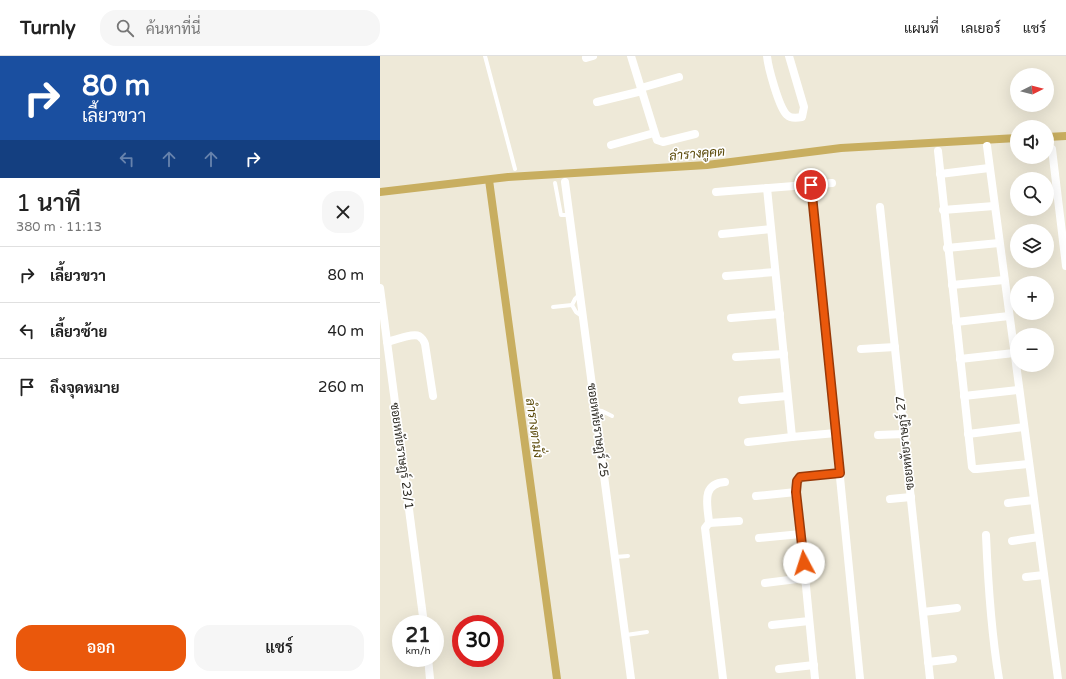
<!DOCTYPE html>
<html lang="th">
<meta charset="utf-8">
<style>
:root{--surface:#fff;--page:#f6f6f6;--text:#222;--muted:#767676;--line:#e0e0e0;--accent:#ea580c}
body{margin:0;font-family:"Varela Round",Sarabun,sans-serif;background:var(--page);color:var(--text);height:100vh;display:flex;flex-direction:column;font-size:15px;white-space:nowrap}
*{box-sizing:border-box;margin:0}
p{font-size:13px;color:var(--muted)}
.icon{flex:none;width:22px;height:22px;fill:none;stroke:currentColor;stroke-width:2;stroke-linecap:round;stroke-linejoin:round}
.map{position:relative;flex:1;overflow:hidden}
.sheet{display:flex;flex-direction:column;background:var(--surface);width:380px}
.sheet>*{flex:none}
.top-card{background:#1a4fa0;color:#fff;overflow:hidden}
.needle{width:26px;rotate:84deg}
.tools{position:absolute;left:630px;top:12px;display:grid;gap:8px}
.tools a{display:grid;place-items:center;width:44px;height:44px;border-radius:50%;background:var(--surface);box-shadow:0 4px 16px #0002;font-size:20px}
.speed{position:absolute;left:12px;top:559px;display:flex;gap:8px;font-size:20px;font-weight:700;text-align:center}
.speed>*{display:grid;place-content:center;width:52px;height:52px;border-radius:50%;background:var(--surface);box-shadow:0 4px 16px #0002;line-height:1}
.speed small{font-size:10px;font-weight:400}
.speed .limit{border:6px solid #d22;background:#fff;color:#111}
.pin{position:absolute;display:grid;place-items:center;width:34px;height:34px;color:#fff;margin:-17px;border:2px solid #fff;border-radius:50%;box-shadow:0 1px 4px #0007}
.me{position:absolute;width:44px;margin:-22px;rotate:355deg;stroke-linejoin:round;filter:drop-shadow(0 0 3px #0008)}
.turn{display:flex;align-items:center;gap:14px;height:84px;padding:0 16px;font-size:18px}
.turn .icon{width:52px;height:52px;stroke-width:2.5}
.turn b{display:block;font-size:28px;line-height:34px}
.lanes{display:flex;align-items:center;height:38px;padding:0 16px;background:#0003;justify-content:center;gap:20px;direction:ltr}
.lanes .off{opacity:.35}
.round{display:grid;place-items:center;flex:none;width:42px;height:42px;border-radius:16px;background:var(--page)}
.overview{display:flex;align-items:center;justify-content:space-between;height:68px;padding:0 16px}
h1{font-size:24px;font-weight:600;line-height:30px}
.cta{display:flex;gap:8px;margin-top:auto;padding:8px 16px}
.cta a{flex:1;height:46px;border-radius:16px;background:var(--accent);color:#fff;font-size:16px;font-weight:600;line-height:46px;text-align:center}
.cta a+a{background:var(--page);color:var(--text)}
ul{padding:0;list-style:none}
li{display:flex;align-items:center;gap:12px;height:56px;padding:0 16px;border-top:1px solid var(--line)}
li div{flex:1}
li b{display:block;font-size:15px}
li em{font-style:normal}
header{display:flex;align-items:center;gap:24px;box-sizing:border-box;height:56px;padding:0 20px;background:var(--surface);border-bottom:1px solid var(--line)}
header strong{font-size:19px}
nav{display:flex;gap:22px;margin-inline-start:auto;font-size:14px}
.search{width:280px;height:36px;background:var(--page);display:flex;align-items:center;gap:10px;box-sizing:border-box;padding:0 14px;border-radius:16px;color:var(--muted);font-size:15px}
main{display:flex;flex:1;min-height:0}
.map>svg:first-child{display:block}
.lines{fill:none;stroke-linecap:round;stroke-linejoin:round}
.canal{stroke:#c8ae60;stroke-width:8}
.lane{stroke:#fff;stroke-width:4}
.street{stroke:#fff;stroke-width:8}
.route-casing{stroke:#983908;stroke-width:10}
.route{stroke:#ea580c;stroke-width:7}
.labels{text-anchor:middle;stroke-width:3.5;stroke-linejoin:round;paint-order:stroke}
.street-label{font-size:12px;fill:#2f2d26;stroke:#fff}
.water-label{font-size:13px;font-style:italic;fill:#5b4a0a;stroke:#fff}
</style>
<header>
<strong>Turnly</strong>
<div class="search"><svg class="icon" aria-label="search" viewBox="0 0 24 24"><circle cx="10" cy="10" r="6"/><path d="M15 15l6 6"/></svg>ค้นหาที่นี่</div>
<nav><a>แผนที่</a><a>เลเยอร์</a><a>แชร์</a></nav>
</header>
<main>
<section class="sheet">
<div class="top-card">
<div class="turn"><svg class="icon" aria-label="right" viewBox="0 0 24 24"><path d="M7 20v-9h11M14 6l5 5-5 5"/></svg><div><b>80 m</b>เลี้ยวขวา</div></div>
<div class="lanes"><svg class="icon off" aria-label="left" viewBox="0 0 24 24"><path d="M17 20v-9H6M10 6l-5 5 5 5"/></svg><svg class="icon off" aria-label="ahead" viewBox="0 0 24 24"><path d="M12 20V5M6 11l6-6 6 6"/></svg><svg class="icon off" aria-label="ahead" viewBox="0 0 24 24"><path d="M12 20V5M6 11l6-6 6 6"/></svg><svg class="icon" aria-label="right" viewBox="0 0 24 24"><path d="M7 20v-9h11M14 6l5 5-5 5"/></svg></div>
</div>
<div class="overview"><div><h1>1 นาที</h1><p>380 m · 11:13</p></div><a class="round"><svg class="icon" aria-label="close" viewBox="0 0 24 24"><path d="M6 6l12 12M18 6L6 18"/></svg></a></div>
<ul>
<li><svg class="icon" aria-label="right" viewBox="0 0 24 24"><path d="M7 20v-9h11M14 6l5 5-5 5"/></svg><div><b>เลี้ยวขวา</b></div><em>80 m</em></li>
<li><svg class="icon" aria-label="left" viewBox="0 0 24 24"><path d="M17 20v-9H6M10 6l-5 5 5 5"/></svg><div><b>เลี้ยวซ้าย</b></div><em>40 m</em></li>
<li><svg class="icon" aria-label="arrive" viewBox="0 0 24 24"><path d="M6 21V4h12l-3 4 3 4H6"/></svg><div><b>ถึงจุดหมาย</b></div><em>260 m</em></li>
</ul>
<div class="cta"><a>ออก</a><a>แชร์</a></div>
</section>
<div class="map">
<svg width="686" height="623" viewBox="0 0 686 623">
<rect width="100%" height="100%" fill="#eee9d8"/>
<g class="lines">
<g class="canal">
<path d="M 667,81 L 686,80"/>
<path d="M 109,124 L 177,623"/>
<path d="M 0,136 L 128,121 L 327,109 L 461,92 L 637,82"/>
</g>
<g class="lane">
<path d="M 105,0 L 135,113"/>
<path d="M 175,127 L 181,159 L 189,159"/>
<path d="M 192,249 L 196,256 L 202,260"/>
<path d="M 173,251 L 192,249 L 195,243 L 199,239"/>
<path d="M 215,354 L 222,355 L 232,360"/>
<path d="M 235,501 L 248,500"/>
<path d="M 246,579 L 267,576"/>
</g>
<g class="street">
<path d="M 251,0 L 277,84 L 283,86 L 315,78"/>
<path d="M 387,0 C 388,11 399,52 407,59 C 411,63 417,62 422,61 L 424,51 L 409,0"/>
<path d="M 206,2 L 213,0"/>
<path d="M 261,32 L 299,21"/>
<path d="M 217,46 L 262,35"/>
<path d="M 231,89 L 274,77"/>
<path d="M 607,90 L 678,623"/>
<path d="M 672,93 L 686,210"/>
<path d="M 558,95 L 592,411 L 594,413 L 597,413 L 648,408"/>
<path d="M 560,118 L 609,112"/>
<path d="M 185,126 L 251,623"/>
<path d="M 431,129 L 480,623"/>
<path d="M 387,132 L 412,381 L 456,377"/>
<path d="M 336,136 L 452,127"/>
<path d="M 500,151 L 550,623"/>
<path d="M 563,154 L 614,150"/>
<path d="M 342,178 L 391,173"/>
<path d="M 567,192 L 619,187"/>
<path d="M 346,220 L 395,216"/>
<path d="M 572,229 L 624,224"/>
<path d="M 0,232 L 44,568"/>
<path d="M 351,262 L 400,258"/>
<path d="M 576,266 L 629,260"/>
<path d="M 7,286 C 14,284 33,277 39,280 C 42,282 44,285 45,288 L 53,340"/>
<path d="M 481,293 L 515,291"/>
<path d="M 356,301 L 404,298"/>
<path d="M 580,303 L 634,297"/>
<path d="M 584,340 L 638,334"/>
<path d="M 362,344 L 407,340"/>
<path d="M 588,378 L 644,371"/>
<path d="M 498,379 L 524,378"/>
<path d="M 368,386 L 412,381"/>
<path d="M 376,440 L 416,436"/>
<path d="M 510,443 L 531,441"/>
<path d="M 628,447 L 654,444"/>
<path d="M 329,467 C 328,450 320,428 345,426"/>
<path d="M 606,479 C 608,527 611,575 619,623"/>
<path d="M 379,482 L 421,478"/>
<path d="M 632,485 L 659,481"/>
<path d="M 646,521 L 664,519"/>
<path d="M 385,527 L 425,522"/>
<path d="M 543,556 L 577,552"/>
<path d="M 392,569 L 429,565"/>
<path d="M 48,602 L 50,623"/>
<path d="M 548,606 L 573,603"/>
<path d="M 399,613 L 434,609"/>
<path d="M 343,623 L 325,472 L 329,467 L 359,465"/>
<path d="M 435,623 L 416,427 L 417,425 L 421,421 L 460,417"/>
</g>
</g>
<g class="lines">
<g class="route-casing">
<path id="route" d="M 424,507 L 416,436 L 417,425 L 420,421 L 460,417 L 431,129"/>
</g>
<use href="#route" class="route"/>
</g>
<g class="labels">
<g class="street-label">
<text transform="translate(218 374) rotate(82)" y="4">ซอยหทัยราษฎร์ 25</text>
<text transform="translate(525 387) rotate(-96)" y="4">ซอยหทัยราษฎร์ 27</text>
<text transform="translate(22 400) rotate(82)" y="4">ซอยหทัยราษฎร์ 23/1</text>
</g>
<g class="water-label">
<text transform="translate(317 97) rotate(-5)" y="5">ลำรางคูคต</text>
<text transform="translate(155 372) rotate(82)" y="5">ลำรางตามั่ง</text>
</g>
</g>
</svg>
<div class="tools">
<a><svg class="needle" viewBox="-14 -14 28 28"><path d="M0-13l5 13h-10z" fill="#e53935"/><path d="M0 13l5-13h-10z" fill="#767676"/></svg></a>
<a><svg class="icon" aria-label="sound" viewBox="0 0 24 24"><path d="M4 9h4l5-4v14l-5-4H4zM17 9q2 3 0 6"/></svg></a>
<a><svg class="icon" aria-label="search" viewBox="0 0 24 24"><circle cx="10" cy="10" r="6"/><path d="M15 15l6 6"/></svg></a>
<a><svg class="icon" aria-label="layers" viewBox="0 0 24 24"><path d="M12 4l9 5-9 5-9-5zM3 14l9 5 9-5"/></svg></a>
<a>+</a>
<a>−</a>
</div>
<div class="speed"><div>21<small>km/h</small></div><div class="limit">30</div></div>
<div class="pin" style="left:431px;top:129px;background:#d93025"><svg class="icon" aria-label="arrive" viewBox="0 0 24 24"><path d="M6 21V4h12l-3 4 3 4H6"/></svg></div>
<svg class="me" style="left:424px;top:507px" viewBox="-20 -20 40 40"><circle r="19" fill="#fff"/><path d="M0-13L10 11 0 6-10 11z" fill="#ea580c"/></svg>
</div>
</main>
